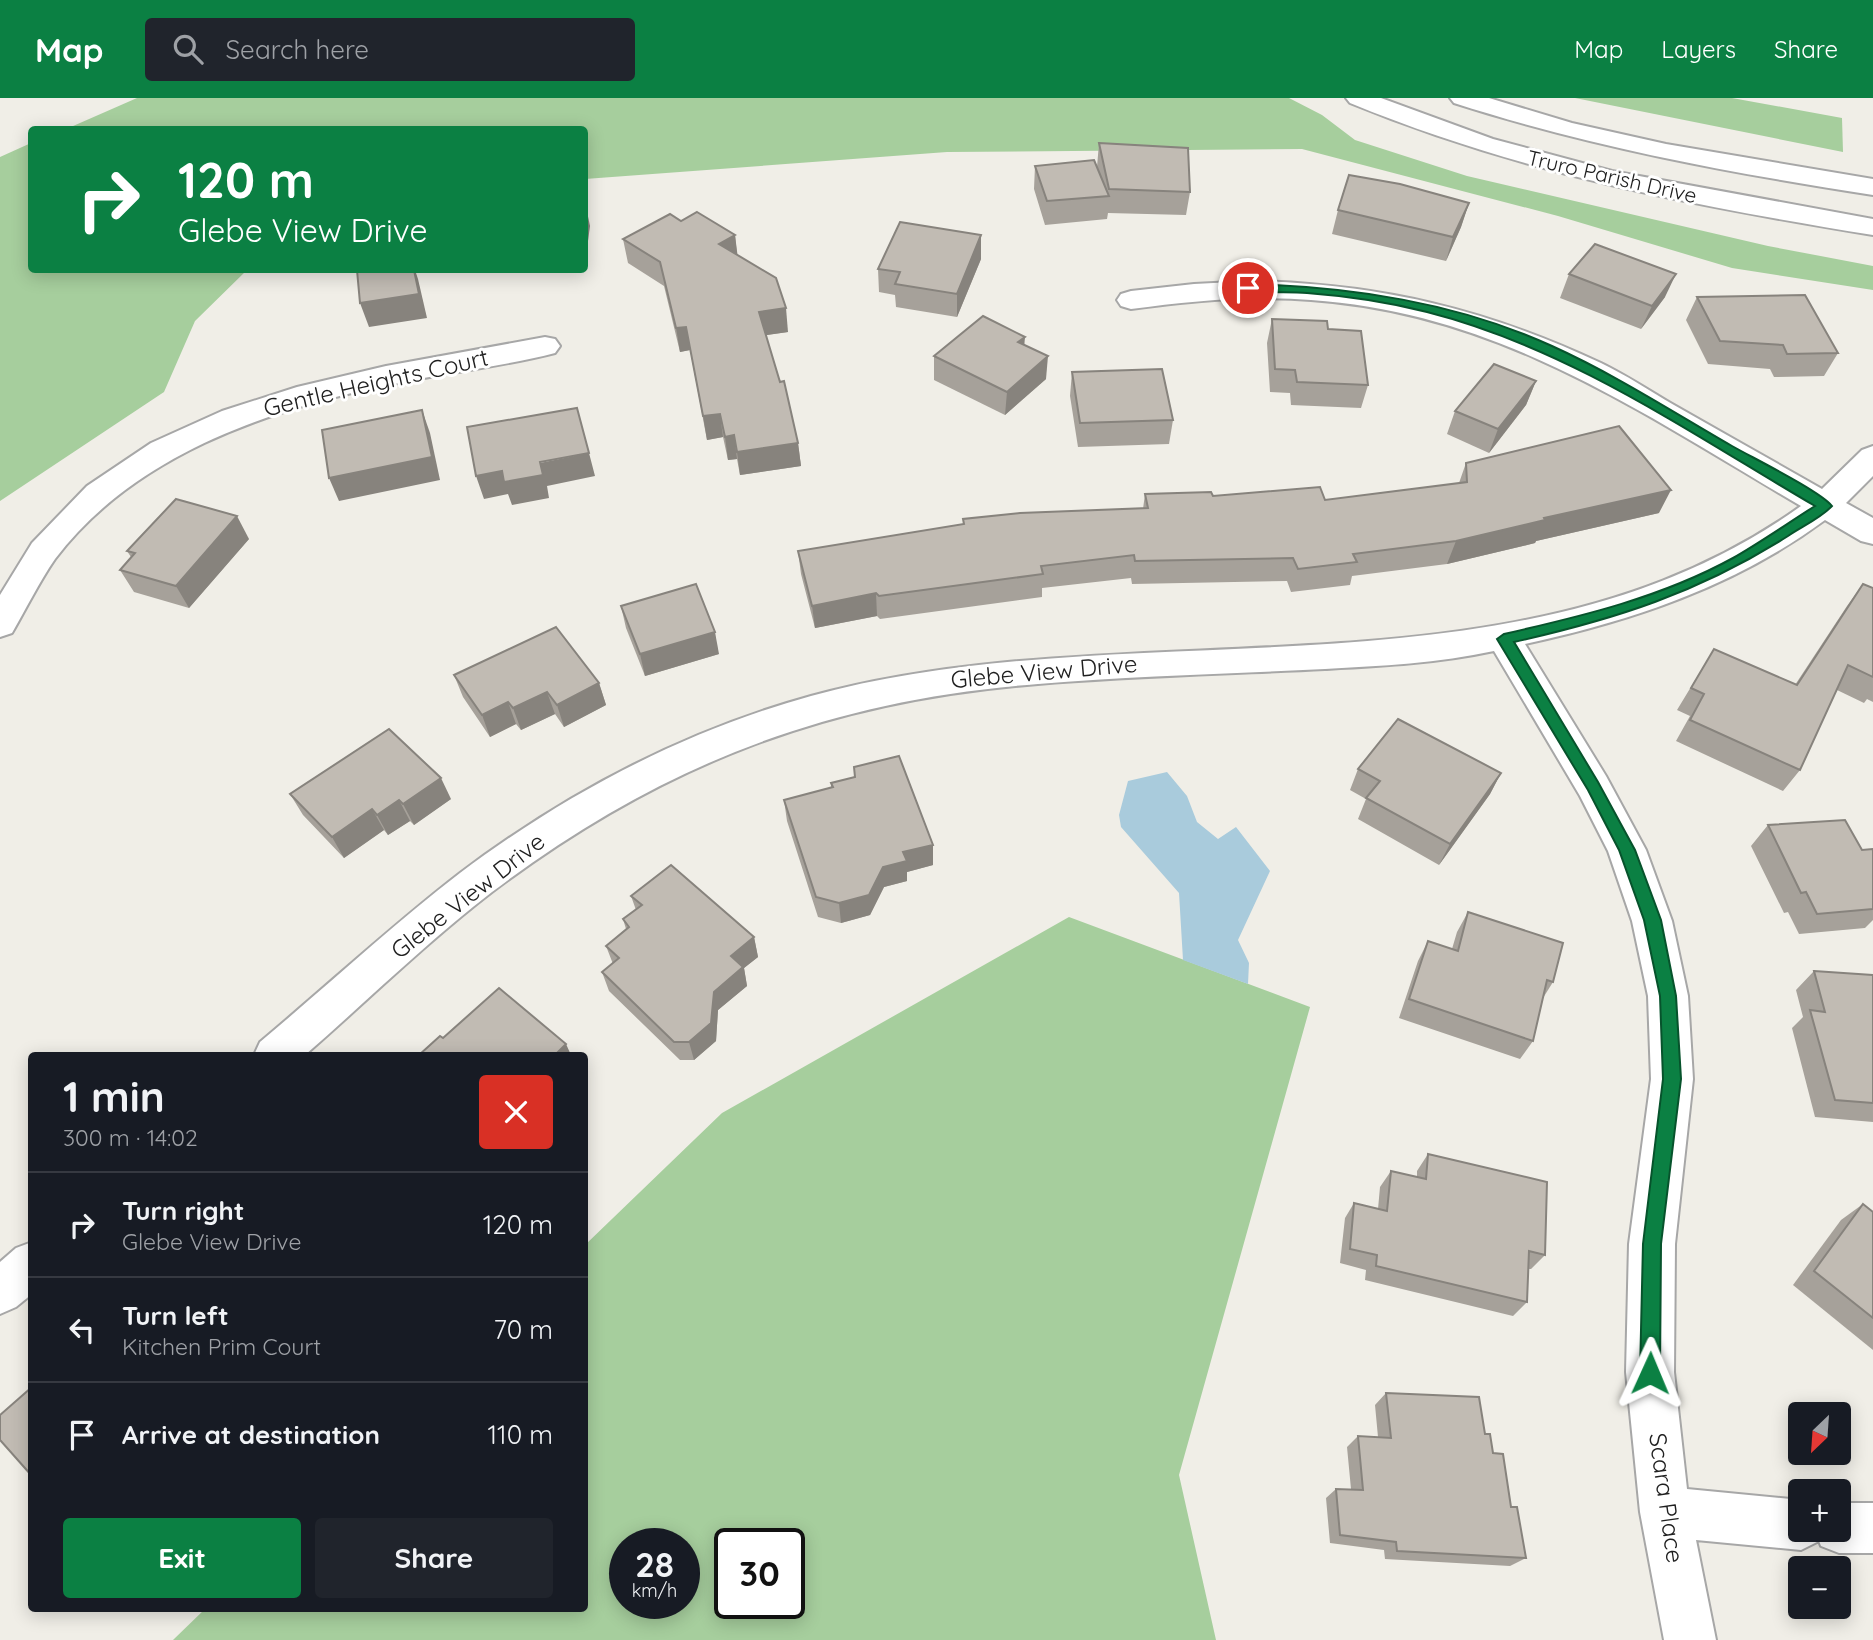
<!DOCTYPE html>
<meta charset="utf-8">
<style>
:root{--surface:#171b24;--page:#20242c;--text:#f1f3f6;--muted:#9ea1a6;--line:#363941;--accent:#0b8043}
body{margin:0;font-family:Quicksand,sans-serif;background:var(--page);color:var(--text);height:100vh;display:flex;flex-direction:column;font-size:26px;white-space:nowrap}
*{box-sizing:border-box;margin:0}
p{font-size:23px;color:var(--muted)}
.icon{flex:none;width:38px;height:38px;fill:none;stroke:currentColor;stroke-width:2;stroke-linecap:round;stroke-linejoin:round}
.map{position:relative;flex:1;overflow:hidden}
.drawer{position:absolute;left:28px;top:954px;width:560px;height:560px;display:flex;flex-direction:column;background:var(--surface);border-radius:7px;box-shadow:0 4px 18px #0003}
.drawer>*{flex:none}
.guide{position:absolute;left:28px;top:28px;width:560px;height:147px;border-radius:7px;box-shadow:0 4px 18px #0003;background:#0b8043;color:#fff;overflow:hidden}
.needle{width:46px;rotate:205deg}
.tools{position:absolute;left:1788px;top:1304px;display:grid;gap:14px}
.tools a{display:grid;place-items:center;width:63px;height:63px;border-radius:7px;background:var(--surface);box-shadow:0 4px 18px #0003;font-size:35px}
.speed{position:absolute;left:609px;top:1430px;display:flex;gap:14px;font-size:35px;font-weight:700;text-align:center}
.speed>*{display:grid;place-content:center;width:91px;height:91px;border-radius:50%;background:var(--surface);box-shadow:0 4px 18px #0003;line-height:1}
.speed small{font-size:18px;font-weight:400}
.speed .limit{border:4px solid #111;border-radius:10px;background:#fff;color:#111}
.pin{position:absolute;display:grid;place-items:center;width:60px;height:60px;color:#fff;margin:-30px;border:4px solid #fff;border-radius:50%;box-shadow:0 2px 7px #0007}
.me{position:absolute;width:77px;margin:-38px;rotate:1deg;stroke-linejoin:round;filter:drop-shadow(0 0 5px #0008)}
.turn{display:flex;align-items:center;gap:24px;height:147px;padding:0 35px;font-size:32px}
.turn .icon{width:91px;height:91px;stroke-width:2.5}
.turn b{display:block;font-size:49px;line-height:60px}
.round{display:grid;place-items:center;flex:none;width:74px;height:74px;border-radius:7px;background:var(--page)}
.headline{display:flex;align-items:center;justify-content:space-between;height:119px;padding:0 35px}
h1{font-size:42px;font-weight:700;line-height:52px}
.action{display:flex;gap:14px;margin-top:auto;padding:14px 35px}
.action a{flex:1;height:80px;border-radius:7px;background:var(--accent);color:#fff;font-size:28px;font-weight:700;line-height:80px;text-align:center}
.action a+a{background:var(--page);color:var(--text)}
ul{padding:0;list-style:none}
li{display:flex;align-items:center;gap:21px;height:105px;padding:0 35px;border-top:2px solid var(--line)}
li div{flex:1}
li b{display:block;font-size:26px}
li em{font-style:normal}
header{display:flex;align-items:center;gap:42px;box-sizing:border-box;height:98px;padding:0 35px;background:var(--accent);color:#fff}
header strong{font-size:33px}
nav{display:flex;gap:38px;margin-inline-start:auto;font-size:24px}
.search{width:490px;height:63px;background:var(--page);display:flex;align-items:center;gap:18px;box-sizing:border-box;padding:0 24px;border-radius:7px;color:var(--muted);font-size:26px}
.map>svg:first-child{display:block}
.forest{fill:#a6ce9d;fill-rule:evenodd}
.water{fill:#a9cbdc}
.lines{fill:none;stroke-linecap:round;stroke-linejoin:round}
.minor-casing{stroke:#a7a7a7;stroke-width:4}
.minor{fill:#fff;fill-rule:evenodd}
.wall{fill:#a6a19a}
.shaded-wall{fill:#87837d}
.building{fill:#c1bbb3;stroke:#87837d;stroke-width:2}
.route{fill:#0b8043;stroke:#07532c;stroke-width:2}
.labels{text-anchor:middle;stroke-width:6;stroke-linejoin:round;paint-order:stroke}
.far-street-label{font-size:21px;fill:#202020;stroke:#fff}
.street-label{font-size:24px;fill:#202020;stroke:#fff}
</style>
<header>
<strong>Map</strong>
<div class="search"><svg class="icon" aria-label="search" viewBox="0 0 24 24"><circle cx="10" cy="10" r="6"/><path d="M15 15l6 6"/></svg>Search here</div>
<nav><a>Map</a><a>Layers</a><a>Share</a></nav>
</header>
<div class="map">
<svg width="1873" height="1542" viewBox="0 0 1873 1542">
<rect width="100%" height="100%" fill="#f0eee7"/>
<g class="forest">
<path d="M 137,0 L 1289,0 L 1322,17 L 1355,42 L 1467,78 L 1768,148 L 1873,168 L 1873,192 L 1732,170 L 1558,118 L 1302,51 L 947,54 L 585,81 L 584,32 L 64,32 Z"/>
<path d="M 1575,0 L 1732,0 L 1842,20 L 1843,54 Z"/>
<path d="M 31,45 L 32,172 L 247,172 L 195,223 L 164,294 L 0,403 L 0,59 Z"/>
<path d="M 1069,819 L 1310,909 L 1179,1377 L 1216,1542 L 173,1542 L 206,1510 L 584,1510 L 585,1147 L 722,1015 ZM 625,1446 L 684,1446 L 684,1505 L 625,1505 ZM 730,1446 L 789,1446 L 789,1505 L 730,1505 Z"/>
</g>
<path class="water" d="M 1167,674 L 1187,698 L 1197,724 L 1218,741 L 1236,729 L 1270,773 L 1238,842 L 1249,865 L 1248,886 L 1183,862 L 1179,795 L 1121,729 L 1119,717 L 1128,683 Z"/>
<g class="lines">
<g class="minor-casing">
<g id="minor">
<path d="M 1346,0 L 1381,0 L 1493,41 L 1612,73 L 1873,121 L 1873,137 C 1690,107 1523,76 1350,5 Z"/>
<path d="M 1450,0 L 1489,0 L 1572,25 L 1666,46 L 1873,81 L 1873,97 C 1731,75 1591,49 1454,5 Z"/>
<path d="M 1253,183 C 1380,186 1486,211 1601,265 C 1626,277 1650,293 1674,307 C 1723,335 1773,363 1822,391 L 1862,352 L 1873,348 L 1873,378 L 1846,405 L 1873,420 L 1873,446 L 1861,443 L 1825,422 C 1736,488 1632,523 1525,546 L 1606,678 L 1646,752 L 1672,823 L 1688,898 L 1693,981 L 1675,1146 L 1674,1274 L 1687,1391 L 1801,1402 L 1801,1432 L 1839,1432 L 1839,1405 L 1873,1405 L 1873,1455 L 1839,1455 L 1821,1448 L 1819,1443 L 1801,1452 L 1696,1442 L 1716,1542 L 1664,1542 L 1640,1414 L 1626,1274 L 1629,1146 L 1651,981 L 1648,898 L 1632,823 L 1608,753 L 1580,698 L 1494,553 C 1439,565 1381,568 1325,571 C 1229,576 1134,578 1038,586 C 828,602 660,667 492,794 C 427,844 367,903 305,957 L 254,957 L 260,944 C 327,888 391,828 460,775 C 565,696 684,633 811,598 C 1134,509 1515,613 1801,408 C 1642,315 1501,215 1311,202 C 1251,197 1191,203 1131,211 L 1121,208 L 1117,202 L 1121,196 L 1131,193 L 1194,186 Z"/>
<path d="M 545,239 L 555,241 L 560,248 L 555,255 C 501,269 443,275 388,287 C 266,312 133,358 55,461 C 39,484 26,511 12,535 L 0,539 L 0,497 L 32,445 L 87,388 L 151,345 L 222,313 L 297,289 L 386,268 Z"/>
<path d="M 32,1144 L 32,1196 L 16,1209 L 0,1216 L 0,1164 L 16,1150 Z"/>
</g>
</g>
<use href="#minor" class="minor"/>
</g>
<g class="wall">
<path d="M 1099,45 L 1190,94 L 1186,117 L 1108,115 L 1107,121 L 1045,127 L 1034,91 L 1035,68 L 1097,69 Z"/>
<path d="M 1469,105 L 1461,129 L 1446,163 L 1332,136 L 1338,112 Z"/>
<path d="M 681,123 L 735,137 L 737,157 L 788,234 L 766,237 L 798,345 L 801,368 L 740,377 L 737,361 L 728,362 L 723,339 L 707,342 L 690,252 L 680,254 L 664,188 L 628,165 L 623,141 Z"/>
<path d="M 981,137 L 981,161 L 957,219 L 896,209 L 895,197 L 879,194 L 878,171 Z"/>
<path d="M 1569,176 L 1665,199 L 1641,231 L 1560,200 Z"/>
<path d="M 1697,199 L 1838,255 L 1824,278 L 1774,279 L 1770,271 L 1708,266 L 1686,222 Z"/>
<path d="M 1272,221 L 1328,231 L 1368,287 L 1361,310 L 1291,307 L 1290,295 L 1270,294 L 1267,245 Z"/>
<path d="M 934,258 L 1046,281 L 1005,317 L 934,282 Z"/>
<path d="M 1072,274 L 1173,322 L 1169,346 L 1078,349 L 1070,298 Z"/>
<path d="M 1536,283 L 1526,307 L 1489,355 L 1447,336 L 1455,313 Z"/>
<path d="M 1466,365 L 1659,415 L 1536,443 L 1535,445 L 1447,466 L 1352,478 L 1350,487 L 1291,494 L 1287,483 L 1132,486 L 1131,480 L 1042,490 L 1042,499 L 880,521 L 877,518 L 815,530 L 801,476 L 798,453 L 963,426 L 963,421 L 1143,411 L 1145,396 L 1325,402 L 1459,385 Z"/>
<path d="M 249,441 L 189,510 L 134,494 L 120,472 L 131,459 L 127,453 Z"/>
<path d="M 1863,486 L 1873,490 L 1873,604 L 1867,601 L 1864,605 L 1837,592 L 1800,672 L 1783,693 L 1676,643 L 1690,618 L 1677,612 L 1714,551 L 1795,587 L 1847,508 Z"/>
<path d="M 621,508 L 719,556 L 645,578 L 626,530 Z"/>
<path d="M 454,577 L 599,585 L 606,607 L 564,629 L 555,616 L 521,632 L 516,626 L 490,639 L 463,599 Z"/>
<path d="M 1358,671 L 1501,675 L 1490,696 L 1439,767 L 1358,721 L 1366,701 L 1350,692 Z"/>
<path d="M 831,685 L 933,747 L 933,767 L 907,774 L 907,783 L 884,789 L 870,817 L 841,825 L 818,819 L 787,723 L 784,702 L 831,690 Z"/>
<path d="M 290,696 L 451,701 L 414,727 L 410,723 L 388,737 L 384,732 L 344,760 L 303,717 Z"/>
<path d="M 1768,727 L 1862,752 L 1873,751 L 1873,822 L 1865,830 L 1799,836 L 1788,814 L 1784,815 L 1751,748 Z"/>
<path d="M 631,798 L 754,839 L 758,859 L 744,870 L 747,888 L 718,912 L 716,943 L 694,962 L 680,962 L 609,893 L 602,874 L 613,866 L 606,848 L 626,831 L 623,821 L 636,812 Z"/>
<path d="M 1468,814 L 1553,884 L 1543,900 L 1533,943 L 1520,961 L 1399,920 L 1418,863 L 1428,843 L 1452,851 L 1457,834 Z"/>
<path d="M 1814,873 L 1873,877 L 1873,1024 L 1815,1019 L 1792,930 L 1803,919 L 1796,892 Z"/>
<path d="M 1428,1056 L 1545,1157 L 1531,1171 L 1528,1171 L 1527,1204 L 1513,1218 L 1365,1182 L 1366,1172 L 1340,1165 L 1345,1120 L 1354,1105 L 1378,1111 L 1380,1089 L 1391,1073 L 1417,1079 L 1417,1073 Z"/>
<path d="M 1863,1106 L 1873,1114 L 1873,1252 L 1793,1187 L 1841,1122 Z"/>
<path d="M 1386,1295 L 1485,1336 L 1493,1355 L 1511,1409 L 1526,1460 L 1510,1468 L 1385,1461 L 1384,1452 L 1330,1445 L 1326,1400 L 1336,1391 L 1351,1391 L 1347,1349 L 1358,1338 L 1378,1339 L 1375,1307 Z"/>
</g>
<g class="shaded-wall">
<path d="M 585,104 L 590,128 L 585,166 L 584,110 Z"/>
<path d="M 1469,105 L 1461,129 L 1446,163 L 1453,139 Z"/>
<path d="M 735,137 L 738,161 L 719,146 Z"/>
<path d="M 981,137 L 981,161 L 957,219 L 957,196 Z"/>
<path d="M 414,172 L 415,172 L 418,181 L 427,220 L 369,229 L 360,205 Z"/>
<path d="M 1676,176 L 1665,199 L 1641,231 L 1652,208 Z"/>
<path d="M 786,210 L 788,234 L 761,238 L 759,214 Z"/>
<path d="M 686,229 L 690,252 L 680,254 L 676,230 Z"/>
<path d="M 1025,239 L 1023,262 L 1018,244 Z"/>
<path d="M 1048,258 L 1046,281 L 1005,317 L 1007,294 Z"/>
<path d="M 1536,283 L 1526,307 L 1489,355 L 1498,331 Z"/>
<path d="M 422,312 L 430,335 L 440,382 L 339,403 L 329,380 Z"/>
<path d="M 720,316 L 723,339 L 707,342 L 703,318 Z"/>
<path d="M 734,337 L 737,361 L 728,362 L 725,339 Z"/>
<path d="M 798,345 L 801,368 L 740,377 L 737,354 Z"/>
<path d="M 589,355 L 595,378 L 547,388 L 549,400 L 512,407 L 508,396 L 484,401 L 476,378 Z"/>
<path d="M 1671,392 L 1659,415 L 1536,443 L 1535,445 L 1447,466 L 1456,443 L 1544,420 Z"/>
<path d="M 237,418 L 249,441 L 189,510 L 176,488 Z"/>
<path d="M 876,495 L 877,518 L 815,530 L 812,508 Z"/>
<path d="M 715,534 L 719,556 L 645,578 L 640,556 Z"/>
<path d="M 599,585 L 606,607 L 564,629 L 557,607 Z"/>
<path d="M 547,594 L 555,616 L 521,632 L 513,610 Z"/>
<path d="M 508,604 L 516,626 L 490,639 L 482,617 Z"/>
<path d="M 1501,675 L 1490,696 L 1439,767 L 1450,746 Z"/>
<path d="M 441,680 L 451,701 L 414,727 L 403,706 Z"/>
<path d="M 399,702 L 410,723 L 388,737 L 377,717 Z"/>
<path d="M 372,711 L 384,732 L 344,760 L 332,739 Z"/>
<path d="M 933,747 L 933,767 L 907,774 L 907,783 L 884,789 L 870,817 L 841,825 L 839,805 L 903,754 Z"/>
<path d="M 754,839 L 758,859 L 744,870 L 747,888 L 718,912 L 716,943 L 694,962 L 689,944 L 731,858 Z"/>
<path d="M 566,946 L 571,957 L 555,957 Z"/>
</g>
<g class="building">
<path d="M 1099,45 L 1188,50 L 1190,94 L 1109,91 Z"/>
<path d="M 1094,62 L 1109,98 L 1047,103 L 1035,68 Z"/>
<path d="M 1349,77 L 1400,86 L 1469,105 L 1453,139 L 1338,112 Z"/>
<path d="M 697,114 L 735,137 L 719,146 L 776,180 L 786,210 L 759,214 L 780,284 L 784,283 L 798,345 L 737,354 L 734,337 L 725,339 L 720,316 L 703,318 L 686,229 L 676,230 L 660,164 L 623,141 L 670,116 L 681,123 Z"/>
<path d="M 900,124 L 981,137 L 957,196 L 895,186 L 900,174 L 878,171 Z"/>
<path d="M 1595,146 L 1676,176 L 1652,208 L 1569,176 Z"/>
<path d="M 357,172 L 414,172 L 419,196 L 360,205 Z"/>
<path d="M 1805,197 L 1838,255 L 1787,256 L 1783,247 L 1720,243 L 1697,199 Z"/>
<path d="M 983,218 L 1025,239 L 1018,244 L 1048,258 L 1007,294 L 934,258 Z"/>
<path d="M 1272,221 L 1327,223 L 1328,231 L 1361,233 L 1368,287 L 1297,284 L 1295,272 L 1275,271 Z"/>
<path d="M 1494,266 L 1536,283 L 1498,331 L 1455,313 Z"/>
<path d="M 1162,271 L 1173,322 L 1080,325 L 1072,274 Z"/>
<path d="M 577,310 L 589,355 L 540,364 L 543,377 L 504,384 L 502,373 L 476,378 L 467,329 Z"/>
<path d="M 422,312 L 432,359 L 329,380 L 322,332 Z"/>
<path d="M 1619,328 L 1671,392 L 1544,420 L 1545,422 L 1456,443 L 1353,456 L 1357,464 L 1298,471 L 1293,460 L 1135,463 L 1134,457 L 1041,468 L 1043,476 L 879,498 L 876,495 L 812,508 L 798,453 L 964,426 L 963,421 L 1020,415 L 1148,410 L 1145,396 L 1211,394 L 1213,398 L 1320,389 L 1325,402 L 1467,384 L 1466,365 Z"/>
<path d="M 176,401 L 237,418 L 176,488 L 120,472 L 135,455 L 127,453 Z"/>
<path d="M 696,486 L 715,534 L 640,556 L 621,508 Z"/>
<path d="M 1863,486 L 1873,490 L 1873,579 L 1848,567 L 1800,672 L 1690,622 L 1704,596 L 1691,590 L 1714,551 L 1797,587 Z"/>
<path d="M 556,529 L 599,585 L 557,607 L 547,594 L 513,610 L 508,604 L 482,617 L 454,577 Z"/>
<path d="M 1398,621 L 1501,675 L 1450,746 L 1366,700 L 1380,683 L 1358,671 Z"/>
<path d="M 389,631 L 441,680 L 403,706 L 399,702 L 377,717 L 372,711 L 332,739 L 290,696 Z"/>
<path d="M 899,658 L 933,747 L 903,754 L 907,763 L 883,769 L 869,797 L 839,805 L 816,799 L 784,702 L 833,689 L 831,685 L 855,679 L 854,669 Z"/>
<path d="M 1845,722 L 1862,752 L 1873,751 L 1873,811 L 1817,816 L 1806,794 L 1801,795 L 1768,727 Z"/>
<path d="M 671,767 L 754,839 L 731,858 L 743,869 L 714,894 L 711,925 L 689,944 L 674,944 L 602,874 L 619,860 L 606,848 L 629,829 L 623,821 L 642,807 L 631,798 Z"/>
<path d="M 1468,814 L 1563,845 L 1553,884 L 1547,882 L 1533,943 L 1409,901 L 1428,843 L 1458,853 Z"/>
<path d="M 1814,873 L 1873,877 L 1873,1005 L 1835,1002 L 1810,912 L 1825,914 Z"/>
<path d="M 499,890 L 566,946 L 555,957 L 419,957 L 440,938 L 443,940 Z"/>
<path d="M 1428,1056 L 1547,1084 L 1545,1157 L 1529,1153 L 1527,1204 L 1376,1168 L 1377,1157 L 1350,1151 L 1354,1105 L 1387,1113 L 1391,1073 L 1426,1081 Z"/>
<path d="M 1863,1106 L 1873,1114 L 1873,1220 L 1814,1173 Z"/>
<path d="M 32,1289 L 32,1378 L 0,1342 L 0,1317 Z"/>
<path d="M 1386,1295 L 1479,1299 L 1485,1336 L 1490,1336 L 1493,1355 L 1503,1356 L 1511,1409 L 1517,1409 L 1526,1460 L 1397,1453 L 1396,1444 L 1340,1437 L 1336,1391 L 1363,1392 L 1358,1338 L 1391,1340 Z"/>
</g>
<path class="route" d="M 1248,186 C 1351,189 1456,204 1552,248 C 1614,276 1673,314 1732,348 C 1753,360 1820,393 1832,408 C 1821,420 1801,429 1788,438 C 1698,495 1616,521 1514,544 L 1598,684 L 1635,752 L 1661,822 L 1676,898 L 1681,981 L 1661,1146 L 1660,1275 L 1657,1281 L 1650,1284 L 1643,1281 L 1640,1275 L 1643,1146 L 1663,981 L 1660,898 L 1644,822 L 1619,752 L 1588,692 L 1497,541 L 1504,536 C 1583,518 1662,499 1733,460 C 1761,444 1788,425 1815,408 C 1690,335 1569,250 1427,214 C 1388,204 1347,198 1307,195 C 1286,193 1264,196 1243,192 L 1243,187 Z"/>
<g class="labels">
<g class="far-street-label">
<text transform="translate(1612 79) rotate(13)" y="7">Truro Parish Drive</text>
</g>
<g class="street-label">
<text transform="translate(376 285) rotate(-13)" y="8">Gentle Heights Court</text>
<text transform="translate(1044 574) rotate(-5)" y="8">Glebe View Drive</text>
<text transform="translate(468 798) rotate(-38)" y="8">Glebe View Drive</text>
<text transform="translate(1666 1400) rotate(82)" y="8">Scara Place</text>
</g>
</g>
</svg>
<div class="tools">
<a><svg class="needle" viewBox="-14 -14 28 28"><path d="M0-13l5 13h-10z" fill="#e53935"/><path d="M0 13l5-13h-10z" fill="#9ea1a6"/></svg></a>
<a>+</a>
<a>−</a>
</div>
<div class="speed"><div>28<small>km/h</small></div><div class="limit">30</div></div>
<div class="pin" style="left:1248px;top:190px;background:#d93025"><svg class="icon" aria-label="arrive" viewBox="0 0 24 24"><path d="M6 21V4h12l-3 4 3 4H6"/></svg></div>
<svg class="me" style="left:1650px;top:1275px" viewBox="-20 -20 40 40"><path d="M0-17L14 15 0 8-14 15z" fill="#0b8043" stroke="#fff" stroke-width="4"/></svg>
<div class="guide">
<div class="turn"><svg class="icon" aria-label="right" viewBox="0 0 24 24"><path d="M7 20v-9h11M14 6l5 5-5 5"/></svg><div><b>120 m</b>Glebe View Drive</div></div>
</div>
<section class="drawer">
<div class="headline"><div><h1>1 min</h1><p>300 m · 14:02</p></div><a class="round" style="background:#d93025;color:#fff"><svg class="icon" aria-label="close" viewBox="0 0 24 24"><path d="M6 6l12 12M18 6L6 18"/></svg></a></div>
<ul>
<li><svg class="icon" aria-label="right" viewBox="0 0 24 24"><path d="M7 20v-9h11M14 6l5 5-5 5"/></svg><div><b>Turn right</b><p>Glebe View Drive</p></div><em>120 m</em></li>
<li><svg class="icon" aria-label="left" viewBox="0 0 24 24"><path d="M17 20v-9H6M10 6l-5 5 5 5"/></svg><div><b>Turn left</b><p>Kitchen Prim Court</p></div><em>70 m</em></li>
<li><svg class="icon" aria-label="arrive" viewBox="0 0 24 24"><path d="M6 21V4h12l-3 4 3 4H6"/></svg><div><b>Arrive at destination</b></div><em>110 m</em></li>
</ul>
<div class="action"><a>Exit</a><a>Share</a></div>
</section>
</div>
